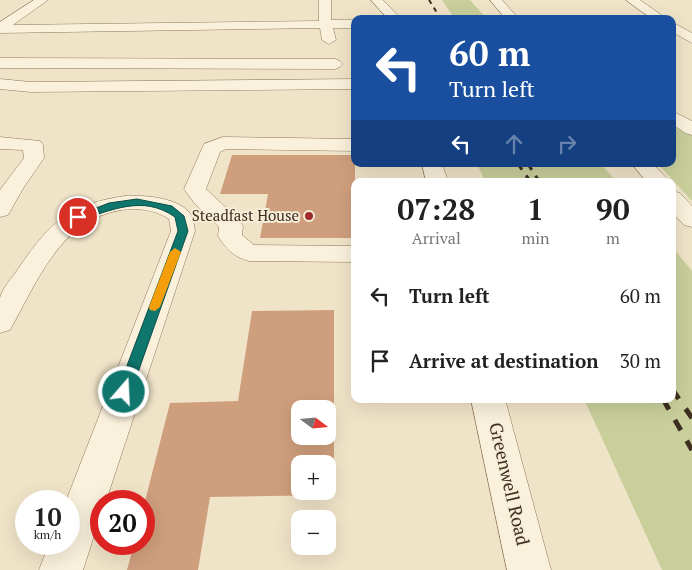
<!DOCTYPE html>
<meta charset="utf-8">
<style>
:root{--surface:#fff;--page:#f2f2f2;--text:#222;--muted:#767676}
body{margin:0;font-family:"PT Serif",serif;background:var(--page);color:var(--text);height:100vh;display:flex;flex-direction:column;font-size:19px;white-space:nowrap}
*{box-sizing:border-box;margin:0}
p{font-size:16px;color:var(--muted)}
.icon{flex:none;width:28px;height:28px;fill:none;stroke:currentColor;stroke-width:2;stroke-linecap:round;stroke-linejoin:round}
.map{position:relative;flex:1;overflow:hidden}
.drawer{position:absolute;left:351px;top:178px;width:325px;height:225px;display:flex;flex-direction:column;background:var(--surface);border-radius:10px;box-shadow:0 5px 20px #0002}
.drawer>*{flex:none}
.top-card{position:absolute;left:351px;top:15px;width:325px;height:152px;border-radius:10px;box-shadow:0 5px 20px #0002;background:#1a4fa0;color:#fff;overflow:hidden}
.needle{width:32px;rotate:106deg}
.buttons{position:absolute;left:291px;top:400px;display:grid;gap:10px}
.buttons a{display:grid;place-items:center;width:45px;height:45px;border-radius:10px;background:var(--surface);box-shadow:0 5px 20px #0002;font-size:25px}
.speed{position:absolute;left:15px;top:490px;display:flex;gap:10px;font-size:25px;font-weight:700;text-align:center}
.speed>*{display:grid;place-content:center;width:65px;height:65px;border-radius:50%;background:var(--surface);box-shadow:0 5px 20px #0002;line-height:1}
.speed small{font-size:12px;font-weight:400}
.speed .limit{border:8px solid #d22;background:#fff;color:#111}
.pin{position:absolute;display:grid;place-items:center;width:42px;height:42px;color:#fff;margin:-21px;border:2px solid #fff;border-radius:50%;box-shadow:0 1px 5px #0007}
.me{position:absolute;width:55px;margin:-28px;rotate:19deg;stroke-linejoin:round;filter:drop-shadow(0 0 4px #0008)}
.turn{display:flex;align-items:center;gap:18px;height:105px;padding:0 15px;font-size:22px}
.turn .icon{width:65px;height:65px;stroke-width:2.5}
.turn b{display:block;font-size:35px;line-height:42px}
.lanes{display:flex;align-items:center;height:48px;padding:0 15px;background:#0003;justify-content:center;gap:25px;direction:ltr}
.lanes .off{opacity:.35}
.eta{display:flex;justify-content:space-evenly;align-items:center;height:85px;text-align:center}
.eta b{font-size:30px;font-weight:700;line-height:35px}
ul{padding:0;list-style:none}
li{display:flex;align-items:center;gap:15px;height:65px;padding:0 15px}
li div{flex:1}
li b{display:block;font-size:19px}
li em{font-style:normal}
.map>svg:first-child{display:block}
.green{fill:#c9cf9b}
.building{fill:#cf9f7d;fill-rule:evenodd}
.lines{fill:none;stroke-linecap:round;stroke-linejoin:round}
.minor-casing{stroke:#8d765c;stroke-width:1}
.minor{fill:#faf1dc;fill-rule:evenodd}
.rail-far3{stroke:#3d2e20;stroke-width:2;stroke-dasharray:4.5 4.5;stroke-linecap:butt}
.rail-far2{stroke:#3d2e20;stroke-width:3;stroke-dasharray:7 7;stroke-linecap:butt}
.rail-far1{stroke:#3d2e20;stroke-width:4;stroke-dasharray:9 9;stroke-linecap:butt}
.rail{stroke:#3d2e20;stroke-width:5;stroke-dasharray:12 12;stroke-linecap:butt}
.route{fill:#0f766e;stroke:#0a4d48}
.slow{fill:#f59e0b}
.poi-dot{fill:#9e2a2b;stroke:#f7eed8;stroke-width:2}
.labels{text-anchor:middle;stroke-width:4;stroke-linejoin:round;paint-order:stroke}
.poi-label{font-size:15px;fill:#3d2e20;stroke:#f7eed8;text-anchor:end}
.near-street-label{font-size:18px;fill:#3d2e20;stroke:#f7eed8}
</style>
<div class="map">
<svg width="692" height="570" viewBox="0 0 692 570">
<rect width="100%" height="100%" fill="#f0e4c8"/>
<g class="green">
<path d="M 442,0 L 470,0 L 487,19 L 455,19 Z"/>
<path d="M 673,123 L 692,134 L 692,201 L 658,164 L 672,164 Z"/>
<path d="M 477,164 L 601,164 L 616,181 L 485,181 Z"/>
<path d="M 673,248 L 692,271 L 692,570 L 662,570 L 584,399 L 672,399 Z"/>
</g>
<g class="building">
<path d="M 232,155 L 355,155 L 355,238 L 260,238 L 268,194 L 220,194 Z"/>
<path d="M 334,310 L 334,495 L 210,497 L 198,570 L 127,570 L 134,544 L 144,544 L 144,505 L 170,403 L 238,401 L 252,311 ZM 300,409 L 328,409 L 328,436 L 300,436 ZM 300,464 L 328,464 L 328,491 L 300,491 Z"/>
</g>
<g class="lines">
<g class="minor-casing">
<g id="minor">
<path d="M 34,0 L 48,0 L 13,25 L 319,21 L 319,0 L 331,0 L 331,20 L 355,20 L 355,28 L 333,28 L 336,40 L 329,44 L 322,40 L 320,28 L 0,33 L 0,22 Z"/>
<path d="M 371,0 L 383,0 L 401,19 L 388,19 Z"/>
<path d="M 490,0 L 502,0 L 519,19 L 506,19 Z"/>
<path d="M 626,0 L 640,0 L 667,19 L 652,19 Z"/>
<path d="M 672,22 L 692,33 L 692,43 L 672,32 Z"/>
<path d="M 0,58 L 335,59 L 340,61 L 343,64 L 340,67 L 335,69 L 0,68 Z"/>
<path d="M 0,79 L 31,82 L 355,79 L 355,89 L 31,92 L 0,89 Z"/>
<path d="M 672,111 L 692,121 L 692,135 L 685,133 L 672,124 Z"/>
<path d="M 0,137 L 40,141 L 43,145 L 44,158 L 24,187 L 8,215 L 0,217 L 0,190 L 24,158 L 23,150 L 0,149 Z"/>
<path d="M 223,137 L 355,139 L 355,151 L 226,149 L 220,152 L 206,189 L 235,216 L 243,226 L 242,235 L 254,245 L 355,246 L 355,262 L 249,261 C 234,257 226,249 218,236 L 219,227 L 195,204 L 184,189 L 204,144 Z"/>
<path d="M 422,164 L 442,164 L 448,181 L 426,181 Z"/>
<path d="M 632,164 L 653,164 L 669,181 L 646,181 Z"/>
<path d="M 672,191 L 680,193 L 692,206 L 692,227 L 684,225 L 672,212 Z"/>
<path d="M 125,196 C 144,195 175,197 189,212 C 193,217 194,225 195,231 L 106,501 L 101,501 L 101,514 L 83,570 L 39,570 L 49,544 L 69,544 L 69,501 L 66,501 L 171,231 L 169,219 C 154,209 138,208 121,210 C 60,220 37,282 10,330 L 0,333 C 0,322 0,308 0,298 C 2,288 13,277 18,269 C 49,223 69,204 125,196 Z"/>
<path d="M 471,399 L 505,399 L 551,570 L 507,570 Z"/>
</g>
</g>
<use href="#minor" class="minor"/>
<path class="rail-far3" d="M 429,0 L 441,19"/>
<g class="rail-far2">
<path d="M 518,164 L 530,181"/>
<path d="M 528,164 L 539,181"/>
</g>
<path class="rail-far1" d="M 672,388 L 673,390"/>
<g class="rail">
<path d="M 672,389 L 692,418"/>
<path d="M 663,399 L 692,450"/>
</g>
</g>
<path class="route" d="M 137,199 L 172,206 L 184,216 L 188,231 L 131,392 L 129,396 L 124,397 L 119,396 L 117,392 L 178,231 L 175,217 C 142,194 112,211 78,220 L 73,217 L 109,203 Z"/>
<path class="slow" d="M 175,248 L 181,252 L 160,307 L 155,311 L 150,310 L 149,307 L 170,252 Z"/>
<circle class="poi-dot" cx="309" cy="216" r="5"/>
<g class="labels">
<g class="poi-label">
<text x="299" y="221">Steadfast House</text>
</g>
<g class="near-street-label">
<text transform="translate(509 484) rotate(77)" y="6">Greenwell Road</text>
</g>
</g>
</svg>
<div class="buttons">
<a><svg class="needle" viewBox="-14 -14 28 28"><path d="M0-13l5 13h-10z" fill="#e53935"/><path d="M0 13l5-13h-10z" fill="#767676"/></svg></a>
<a>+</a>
<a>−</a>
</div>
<div class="speed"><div>10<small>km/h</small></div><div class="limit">20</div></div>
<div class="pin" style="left:78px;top:217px;background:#d93025"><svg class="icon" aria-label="arrive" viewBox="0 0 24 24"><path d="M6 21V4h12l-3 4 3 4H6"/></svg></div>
<svg class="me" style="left:124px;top:392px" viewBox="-20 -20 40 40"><circle r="17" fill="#0f766e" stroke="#fff" stroke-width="3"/><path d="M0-11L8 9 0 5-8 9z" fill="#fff"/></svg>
<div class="top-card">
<div class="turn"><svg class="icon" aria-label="left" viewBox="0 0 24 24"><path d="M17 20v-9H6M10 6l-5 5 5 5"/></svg><div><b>60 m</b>Turn left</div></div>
<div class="lanes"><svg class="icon" aria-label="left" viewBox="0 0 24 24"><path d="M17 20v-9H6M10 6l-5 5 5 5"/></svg><svg class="icon off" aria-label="ahead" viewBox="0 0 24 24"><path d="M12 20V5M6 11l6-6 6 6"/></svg><svg class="icon off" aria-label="right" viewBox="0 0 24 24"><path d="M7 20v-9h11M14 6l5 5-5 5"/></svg></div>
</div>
<section class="drawer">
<div class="eta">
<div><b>07:28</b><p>Arrival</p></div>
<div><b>1</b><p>min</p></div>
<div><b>90</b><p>m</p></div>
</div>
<ul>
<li><svg class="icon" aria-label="left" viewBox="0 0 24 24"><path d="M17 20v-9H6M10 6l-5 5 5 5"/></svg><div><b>Turn left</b></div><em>60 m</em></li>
<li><svg class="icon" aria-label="arrive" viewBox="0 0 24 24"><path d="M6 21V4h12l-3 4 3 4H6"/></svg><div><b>Arrive at destination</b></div><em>30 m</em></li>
</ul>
</section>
</div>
